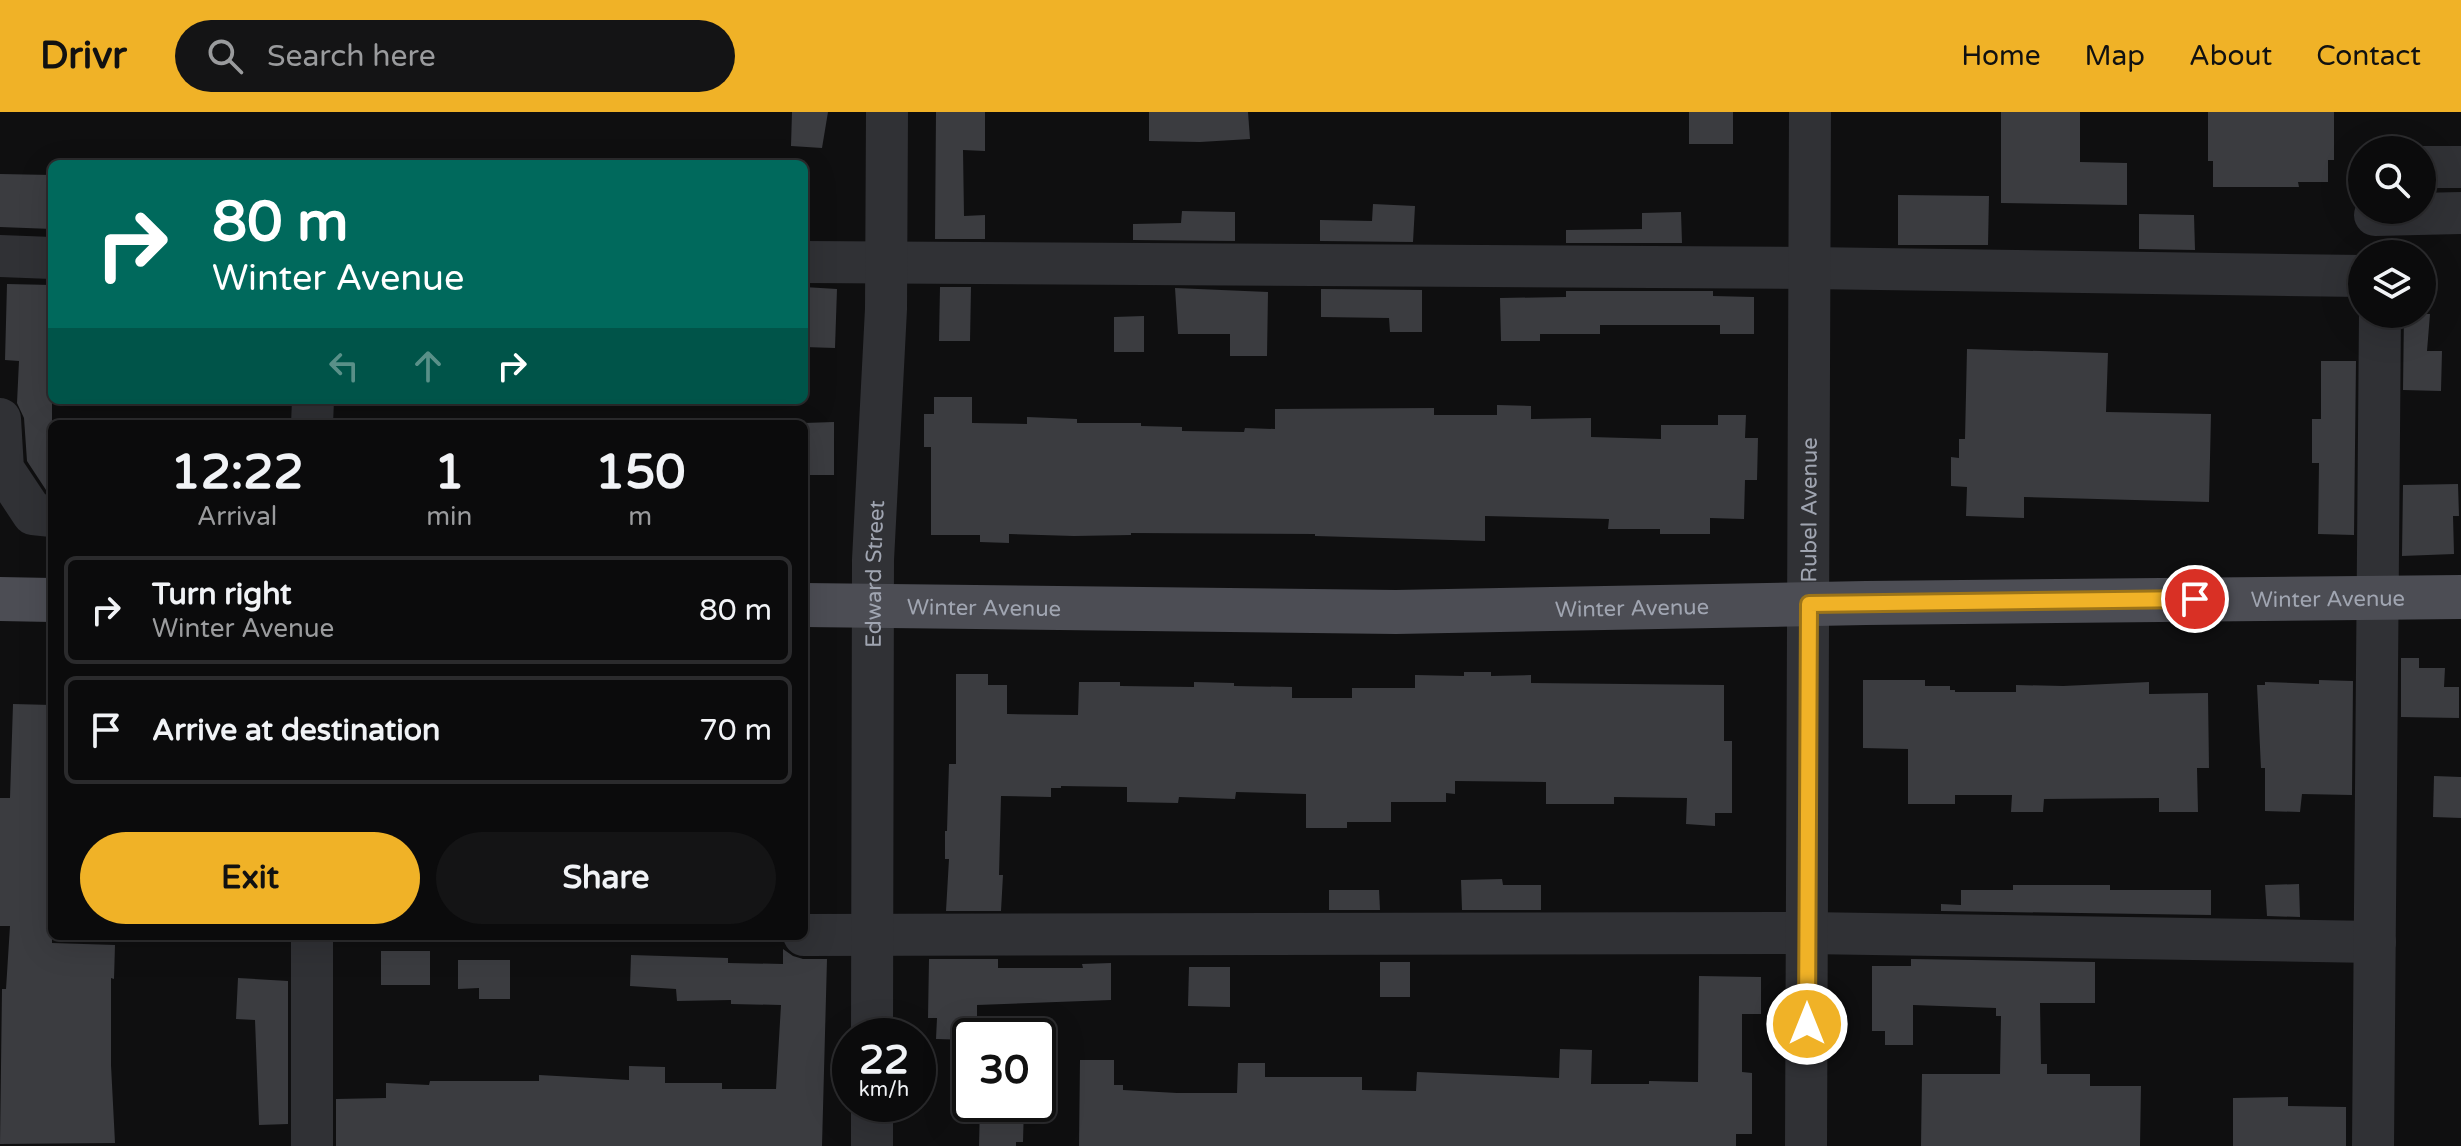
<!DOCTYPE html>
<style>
:root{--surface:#0b0b0c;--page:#141415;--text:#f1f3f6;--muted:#9a9b9d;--line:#2b2b2d;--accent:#f0b227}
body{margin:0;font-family:"Varela Round",sans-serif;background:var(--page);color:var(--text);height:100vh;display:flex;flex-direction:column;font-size:30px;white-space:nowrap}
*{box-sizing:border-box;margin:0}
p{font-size:26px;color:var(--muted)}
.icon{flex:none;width:44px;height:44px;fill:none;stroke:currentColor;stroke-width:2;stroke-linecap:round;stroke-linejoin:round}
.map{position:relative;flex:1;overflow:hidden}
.side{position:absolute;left:48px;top:308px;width:760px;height:520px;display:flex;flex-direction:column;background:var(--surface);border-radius:12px;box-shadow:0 8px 32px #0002,0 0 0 2px var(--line)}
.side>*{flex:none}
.hud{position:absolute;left:48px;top:48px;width:760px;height:244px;border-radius:12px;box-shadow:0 8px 32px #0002,0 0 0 2px var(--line);background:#00695c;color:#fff;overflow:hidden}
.fabs{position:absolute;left:2348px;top:24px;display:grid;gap:16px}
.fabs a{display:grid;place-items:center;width:88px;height:88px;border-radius:50%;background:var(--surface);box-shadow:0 8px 32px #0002,0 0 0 2px var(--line);font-size:40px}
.speed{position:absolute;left:832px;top:906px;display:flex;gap:16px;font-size:40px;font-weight:700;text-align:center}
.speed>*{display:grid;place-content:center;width:104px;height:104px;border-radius:50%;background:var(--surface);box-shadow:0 8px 32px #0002,0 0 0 2px var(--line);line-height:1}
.speed small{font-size:20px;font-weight:400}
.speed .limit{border:4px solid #111;border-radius:12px;background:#fff;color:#111}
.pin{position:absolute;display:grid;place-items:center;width:68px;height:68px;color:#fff;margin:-34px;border:4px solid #fff;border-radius:50%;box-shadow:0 2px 8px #0007}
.me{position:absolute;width:88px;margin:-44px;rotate:0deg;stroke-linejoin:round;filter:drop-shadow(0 0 6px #0008)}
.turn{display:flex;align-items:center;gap:28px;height:168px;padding:0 32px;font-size:36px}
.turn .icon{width:104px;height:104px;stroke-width:2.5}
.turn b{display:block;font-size:56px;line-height:68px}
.lanes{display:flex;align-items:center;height:76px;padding:0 32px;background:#0003;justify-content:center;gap:40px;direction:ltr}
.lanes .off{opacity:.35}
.eta{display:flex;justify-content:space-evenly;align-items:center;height:136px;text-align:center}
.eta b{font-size:48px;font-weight:700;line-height:56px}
.action{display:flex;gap:16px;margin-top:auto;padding:16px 32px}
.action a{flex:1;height:92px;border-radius:48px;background:var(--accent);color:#111;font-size:32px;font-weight:700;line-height:92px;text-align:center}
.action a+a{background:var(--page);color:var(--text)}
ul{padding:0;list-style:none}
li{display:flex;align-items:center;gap:24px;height:108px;margin:0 16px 12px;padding:0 16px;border:4px solid var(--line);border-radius:12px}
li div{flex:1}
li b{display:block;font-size:30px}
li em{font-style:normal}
header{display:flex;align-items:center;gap:48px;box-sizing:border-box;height:112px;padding:0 40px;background:var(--accent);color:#111}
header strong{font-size:38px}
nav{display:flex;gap:44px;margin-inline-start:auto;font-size:28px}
.search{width:560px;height:72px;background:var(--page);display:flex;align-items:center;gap:20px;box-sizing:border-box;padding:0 28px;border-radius:44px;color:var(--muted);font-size:30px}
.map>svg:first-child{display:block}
.building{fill:#3b3c40}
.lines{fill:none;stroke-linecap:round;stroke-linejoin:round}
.minor{stroke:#303135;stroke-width:42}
.major{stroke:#4c4d54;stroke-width:44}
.route-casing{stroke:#9c7419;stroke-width:20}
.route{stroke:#f0b227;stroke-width:14}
.labels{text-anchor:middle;stroke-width:6;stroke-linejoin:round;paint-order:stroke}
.street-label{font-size:22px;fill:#a0a5b1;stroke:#0a0a0b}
</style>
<header>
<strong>Drivr</strong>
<div class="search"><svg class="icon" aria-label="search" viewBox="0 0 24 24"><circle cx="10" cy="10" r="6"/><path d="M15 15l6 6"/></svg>Search here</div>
<nav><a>Home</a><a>Map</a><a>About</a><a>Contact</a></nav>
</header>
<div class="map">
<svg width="2461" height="1034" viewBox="0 0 2461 1034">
<rect width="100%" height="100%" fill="#0f0f10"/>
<g class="building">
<path d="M 792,0 L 828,0 L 822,36 L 791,34 Z"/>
<path d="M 936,0 L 985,0 L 985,39 L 963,38 L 964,104 L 985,103 L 985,127 L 935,127 Z"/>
<path d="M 1149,0 L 1248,0 L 1250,27 L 1200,30 L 1149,29 Z"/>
<rect x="1689" y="0" width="44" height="32"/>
<path d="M 2001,0 L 2080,0 L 2080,50 L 2127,51 L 2127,93 L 2001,91 Z"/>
<path d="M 2208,0 L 2334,0 L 2334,48 L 2328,48 L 2328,70 L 2298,70 L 2299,75 L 2213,75 L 2213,49 L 2208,49 Z"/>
<path d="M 0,62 L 52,63 L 52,117 L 0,115 Z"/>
<path d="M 1898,83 L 1989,84 L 1988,133 L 1898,133 Z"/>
<path d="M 1373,92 L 1415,94 L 1413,130 L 1320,129 L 1320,108 L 1372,109 Z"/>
<path d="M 1182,99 L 1235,100 L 1235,129 L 1133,128 L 1133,112 L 1181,111 Z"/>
<path d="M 1681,100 L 1682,131 L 1566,131 L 1566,118 L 1642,117 L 1642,101 Z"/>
<path d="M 2139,102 L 2194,103 L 2195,138 L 2139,137 Z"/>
<path d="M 7,172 L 52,173 L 52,380 L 46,378 L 27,349 L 24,306 L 17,291 L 19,249 L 5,248 Z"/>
<path d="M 804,175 L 837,177 L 835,236 L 804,235 Z"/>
<path d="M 940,175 L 971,175 L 970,229 L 939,229 Z"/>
<path d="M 1175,176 L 1268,180 L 1267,244 L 1230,244 L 1230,222 L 1178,222 Z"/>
<path d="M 1321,177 L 1422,178 L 1422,220 L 1390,220 L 1389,206 L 1321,205 Z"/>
<path d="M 1566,179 L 1713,179 L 1713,184 L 1754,185 L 1754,222 L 1720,222 L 1720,213 L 1600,213 L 1600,222 L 1540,222 L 1540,229 L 1501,229 L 1500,186 L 1566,185 Z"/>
<path d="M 2404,202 L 2430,202 L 2427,239 L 2442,239 L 2441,279 L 2403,278 Z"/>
<path d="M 1144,204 L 1144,240 L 1114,240 L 1114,205 Z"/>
<path d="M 1967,237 L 2108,241 L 2106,300 L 2211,302 L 2209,390 L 2024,385 L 2024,406 L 1966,404 L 1967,375 L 1951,374 L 1951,345 L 1959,346 L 1959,327 L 1965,327 Z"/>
<path d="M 2321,249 L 2356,249 L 2354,423 L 2318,422 L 2319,351 L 2312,351 L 2312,307 L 2321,307 Z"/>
<path d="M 934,285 L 972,285 L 972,311 L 1027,312 L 1027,305 L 1077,307 L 1077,311 L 1141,311 L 1141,314 L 1182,315 L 1182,319 L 1244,320 L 1245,316 L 1275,317 L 1275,297 L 1434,296 L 1434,303 L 1497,303 L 1497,293 L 1531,294 L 1531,307 L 1591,306 L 1591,325 L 1661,327 L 1661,313 L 1718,313 L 1718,303 L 1746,303 L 1745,326 L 1758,326 L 1757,368 L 1745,368 L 1744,407 L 1710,406 L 1710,422 L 1660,422 L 1660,417 L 1608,417 L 1609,407 L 1485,404 L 1485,429 L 1315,424 L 1315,422 L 1131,421 L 1131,423 L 1074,424 L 1009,422 L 1009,431 L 980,430 L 980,423 L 931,423 L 931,335 L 924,335 L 924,302 L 934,302 Z"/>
<path d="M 834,310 L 834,363 L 804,363 L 804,311 Z"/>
<path d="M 2458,372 L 2459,404 L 2453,404 L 2454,442 L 2402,444 L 2403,373 Z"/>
<path d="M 2401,546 L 2419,546 L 2419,556 L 2445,556 L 2444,575 L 2459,575 L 2459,606 L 2401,605 Z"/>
<path d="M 1464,560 L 1491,560 L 1491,564 L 1531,563 L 1531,571 L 1724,573 L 1724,629 L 1732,629 L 1732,701 L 1715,701 L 1715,714 L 1686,712 L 1687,686 L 1614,685 L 1614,692 L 1546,692 L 1546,670 L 1455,669 L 1455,682 L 1446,681 L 1446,690 L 1391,690 L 1391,710 L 1347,710 L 1347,716 L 1306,716 L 1306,682 L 1236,680 L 1235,687 L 1179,685 L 1178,691 L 1127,690 L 1127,675 L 1061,674 L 1061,676 L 1051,676 L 1051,685 L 1001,684 L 999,763 L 1003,763 L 1001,799 L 946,799 L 949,747 L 945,747 L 945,719 L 947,719 L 949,652 L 956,652 L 956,562 L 988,562 L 988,573 L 1007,573 L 1007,602 L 1078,603 L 1079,570 L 1120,570 L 1120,574 L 1194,575 L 1194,570 L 1234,571 L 1234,574 L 1292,575 L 1292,586 L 1352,586 L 1352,576 L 1415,576 L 1415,563 L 1464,564 Z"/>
<path d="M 1863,568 L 1925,568 L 1925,574 L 1950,574 L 1950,578 L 1955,578 L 1955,580 L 2016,580 L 2016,573 L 2063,574 L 2149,570 L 2149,582 L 2208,581 L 2209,656 L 2197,656 L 2198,700 L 2159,700 L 2159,686 L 2044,687 L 2043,700 L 2011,700 L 2012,683 L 1955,683 L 1955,692 L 1908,692 L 1908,637 L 1863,636 Z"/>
<path d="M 2319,568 L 2353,569 L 2352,683 L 2302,682 L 2300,700 L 2265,699 L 2265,656 L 2261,656 L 2257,573 L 2265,573 L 2265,570 L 2319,572 Z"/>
<path d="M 13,592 L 52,593 L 52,831 L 115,833 L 114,867 L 111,866 L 111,953 L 115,1031 L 0,1032 L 2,877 L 6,877 L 10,814 L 0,814 L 0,686 L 10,686 Z"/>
<path d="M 2434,664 L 2461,665 L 2461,706 L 2433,705 Z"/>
<path d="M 1502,767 L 1503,773 L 1541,773 L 1541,798 L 1462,798 L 1461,768 Z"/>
<path d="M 2299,772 L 2300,805 L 2267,804 L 2265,773 Z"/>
<path d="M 2013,773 L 2110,773 L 2110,778 L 2211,778 L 2211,803 L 1941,799 L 1941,792 L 1961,793 L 1961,778 L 2013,778 Z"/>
<path d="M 1329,778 L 1379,778 L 1380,798 L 1329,798 Z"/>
<path d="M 783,837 L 793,844 L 803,847 L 827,847 L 822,1034 L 336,1034 L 336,987 L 386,986 L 386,971 L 429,973 L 430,969 L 539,969 L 539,963 L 629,968 L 629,954 L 665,955 L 665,971 L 722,971 L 722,977 L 776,977 L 781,893 L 731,892 L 731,888 L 677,889 L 676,877 L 630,874 L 631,843 L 728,846 L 728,851 L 783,852 Z"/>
<rect x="381" y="839" width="49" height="34"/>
<path d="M 929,847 L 998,847 L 998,856 L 1083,856 L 1082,852 L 1111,851 L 1111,888 L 977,893 L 977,924 L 970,924 L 970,928 L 936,927 L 937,906 L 928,906 Z"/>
<path d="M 1911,847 L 2095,850 L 2095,891 L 2040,891 L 2041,952 L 2047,952 L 2047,962 L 2090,962 L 2090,974 L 2141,974 L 2140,1034 L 1921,1034 L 1922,962 L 2000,962 L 2001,904 L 1996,904 L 1996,896 L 1913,893 L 1913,933 L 1885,933 L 1885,919 L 1872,919 L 1872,854 L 1911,854 Z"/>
<path d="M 458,848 L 510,848 L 510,887 L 479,887 L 479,876 L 458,877 Z"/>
<rect x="1380" y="850" width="30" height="35"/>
<path d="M 1189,855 L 1230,855 L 1230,895 L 1188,894 Z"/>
<path d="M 1699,864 L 1761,865 L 1761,902 L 1742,902 L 1742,960 L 1752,961 L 1752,1022 L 1736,1022 L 1736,1034 L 1079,1034 L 1080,948 L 1114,948 L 1114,973 L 1123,973 L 1123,978 L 1177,981 L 1237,981 L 1238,951 L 1265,951 L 1265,965 L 1362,965 L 1362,978 L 1416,979 L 1417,960 L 1559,966 L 1560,937 L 1592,938 L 1591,972 L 1649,972 L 1649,969 L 1698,970 Z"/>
<path d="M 238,866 L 288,869 L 288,1012 L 259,1013 L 255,908 L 236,907 Z"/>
<path d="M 2288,985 L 2288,994 L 2346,995 L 2346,1034 L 2233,1034 L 2233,986 Z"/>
<path d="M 980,992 L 1024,992 L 1023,1030 L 1016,1030 L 1016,1034 L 979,1034 Z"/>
</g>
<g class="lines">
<g class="minor">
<path d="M 2422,55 L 2461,55"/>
<path d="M 2375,103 L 2461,101"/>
<path d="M 0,144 L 52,146"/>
<path d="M 804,150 L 1810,156 L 2362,164"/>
<path d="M 0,307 L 3,357 L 33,402 L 52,404"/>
<path d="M 312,312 L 313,288"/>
<path d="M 804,823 L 1807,821 L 2375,830"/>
<path d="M 312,824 L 312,1034"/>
<path id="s1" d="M 872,924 L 873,448 L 886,197 L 887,0"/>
<path d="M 872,992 L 872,1034"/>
<path id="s2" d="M 1806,1034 L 1810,0"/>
<path d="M 2373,1034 L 2380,202"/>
</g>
<g class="major">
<path d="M 0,487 L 52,488"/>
<path id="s3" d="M 804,493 L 1396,500 L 1866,491 L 2461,485"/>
</g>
</g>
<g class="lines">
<g class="route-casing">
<path id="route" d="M 1807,912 L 1809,492 L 2195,487"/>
</g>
<use href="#route" class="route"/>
</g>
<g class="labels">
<g class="street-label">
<text dy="8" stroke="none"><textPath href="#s2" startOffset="636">Rubel Avenue</textPath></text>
<text dy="8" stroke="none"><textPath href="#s1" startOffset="462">Edward Street</textPath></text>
<text dy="8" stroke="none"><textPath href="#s3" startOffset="1524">Winter Avenue</textPath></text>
<text dy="8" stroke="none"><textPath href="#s3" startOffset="180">Winter Avenue</textPath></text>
<text dy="8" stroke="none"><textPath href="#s3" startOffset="828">Winter Avenue</textPath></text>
</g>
</g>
</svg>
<div class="fabs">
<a><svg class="icon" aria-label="search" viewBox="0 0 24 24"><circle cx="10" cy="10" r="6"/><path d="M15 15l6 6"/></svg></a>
<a><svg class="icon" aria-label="layers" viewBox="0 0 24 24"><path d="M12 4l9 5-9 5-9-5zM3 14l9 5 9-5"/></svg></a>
</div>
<div class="speed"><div>22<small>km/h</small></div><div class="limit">30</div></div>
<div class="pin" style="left:2195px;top:487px;background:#d93025"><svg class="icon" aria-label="arrive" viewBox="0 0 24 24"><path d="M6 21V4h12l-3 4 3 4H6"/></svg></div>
<svg class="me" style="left:1807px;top:912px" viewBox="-20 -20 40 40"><circle r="17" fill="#f0b227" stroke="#fff" stroke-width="3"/><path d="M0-11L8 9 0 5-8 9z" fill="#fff"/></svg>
<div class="hud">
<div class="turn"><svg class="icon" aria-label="right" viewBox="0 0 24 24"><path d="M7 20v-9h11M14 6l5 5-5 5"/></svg><div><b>80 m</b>Winter Avenue</div></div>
<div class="lanes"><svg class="icon off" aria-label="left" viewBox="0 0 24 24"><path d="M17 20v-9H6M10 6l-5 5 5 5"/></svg><svg class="icon off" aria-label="ahead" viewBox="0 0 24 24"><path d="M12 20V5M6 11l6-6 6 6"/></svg><svg class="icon" aria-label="right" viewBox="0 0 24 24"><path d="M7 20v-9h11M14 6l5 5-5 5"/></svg></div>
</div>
<section class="side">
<div class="eta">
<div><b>12:22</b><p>Arrival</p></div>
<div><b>1</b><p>min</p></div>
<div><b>150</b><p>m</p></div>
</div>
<ul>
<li><svg class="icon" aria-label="right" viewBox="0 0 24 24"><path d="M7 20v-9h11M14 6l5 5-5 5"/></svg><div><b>Turn right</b><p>Winter Avenue</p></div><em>80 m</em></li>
<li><svg class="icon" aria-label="arrive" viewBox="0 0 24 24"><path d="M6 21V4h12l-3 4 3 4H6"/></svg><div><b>Arrive at destination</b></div><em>70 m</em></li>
</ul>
<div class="action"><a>Exit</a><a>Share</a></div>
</section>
</div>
